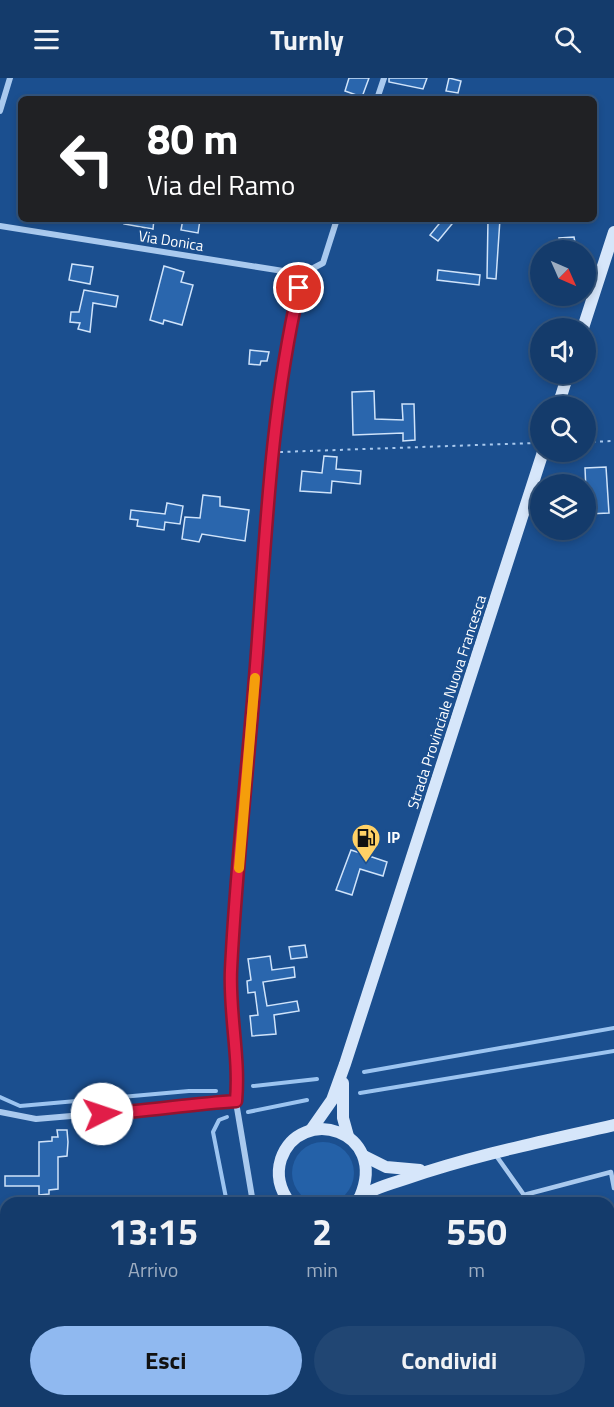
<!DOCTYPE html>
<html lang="it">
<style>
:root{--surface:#143b6b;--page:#214673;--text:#f1f3f6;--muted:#9dadc1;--line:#33557e;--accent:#90b9f0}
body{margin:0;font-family:"Titillium Web",sans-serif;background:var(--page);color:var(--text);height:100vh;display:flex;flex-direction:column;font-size:22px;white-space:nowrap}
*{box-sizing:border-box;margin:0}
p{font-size:20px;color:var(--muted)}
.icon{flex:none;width:33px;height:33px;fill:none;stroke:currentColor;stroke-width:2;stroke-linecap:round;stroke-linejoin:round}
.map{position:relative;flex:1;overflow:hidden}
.side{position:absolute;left:0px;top:1119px;width:615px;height:210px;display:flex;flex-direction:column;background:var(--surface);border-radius:18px 18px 0 0;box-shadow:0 3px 9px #0003,0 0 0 2px var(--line)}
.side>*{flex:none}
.hud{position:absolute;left:18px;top:18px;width:579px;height:126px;border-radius:9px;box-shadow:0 3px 9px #0003,0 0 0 2px var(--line);background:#202124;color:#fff;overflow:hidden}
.needle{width:39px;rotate:135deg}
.controls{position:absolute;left:530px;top:162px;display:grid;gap:12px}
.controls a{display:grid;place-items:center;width:66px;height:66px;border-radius:50%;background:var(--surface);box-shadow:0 3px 9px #0003,0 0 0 2px var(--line);font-size:30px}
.pin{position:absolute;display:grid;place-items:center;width:51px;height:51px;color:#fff;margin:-26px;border:3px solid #fff;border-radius:50%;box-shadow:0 2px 6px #0007}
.me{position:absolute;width:66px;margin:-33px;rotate:86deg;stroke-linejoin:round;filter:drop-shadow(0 0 4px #0008)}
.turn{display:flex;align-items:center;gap:21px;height:126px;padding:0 30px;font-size:27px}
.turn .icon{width:78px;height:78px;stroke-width:2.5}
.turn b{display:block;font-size:42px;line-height:51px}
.eta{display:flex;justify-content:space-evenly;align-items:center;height:102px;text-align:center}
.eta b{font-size:36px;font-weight:700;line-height:42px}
.button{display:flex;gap:12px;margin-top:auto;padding:12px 30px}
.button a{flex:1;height:69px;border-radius:36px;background:var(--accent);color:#111;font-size:24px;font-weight:700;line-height:69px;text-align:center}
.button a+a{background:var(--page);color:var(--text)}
header{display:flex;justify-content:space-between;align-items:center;height:78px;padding:0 30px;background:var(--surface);font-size:27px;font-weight:700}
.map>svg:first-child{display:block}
.green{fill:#2461a8}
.water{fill:#123a6d;stroke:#9cc4f0;stroke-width:1.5}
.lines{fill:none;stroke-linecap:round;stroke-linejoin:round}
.stream{stroke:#9cc4f0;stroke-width:4}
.building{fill:#2a66ad;stroke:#cfe3fa;stroke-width:1.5}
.path{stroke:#a9c9ee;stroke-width:2;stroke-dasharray:3 4.5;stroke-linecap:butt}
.service{stroke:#a9c9ee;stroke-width:4.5}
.minor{stroke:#a9c9ee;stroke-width:6}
.secondary{stroke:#d6e6fa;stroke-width:12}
.route-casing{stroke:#92132f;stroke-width:15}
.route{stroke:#e11d48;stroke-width:10}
.slow{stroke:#f59e0b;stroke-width:10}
.labels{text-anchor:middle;stroke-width:6;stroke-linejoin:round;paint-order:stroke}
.street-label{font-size:15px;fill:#fff;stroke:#1b4f8f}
.poi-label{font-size:15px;font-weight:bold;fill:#fff;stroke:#1b4f8f;text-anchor:start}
</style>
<header><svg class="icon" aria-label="menu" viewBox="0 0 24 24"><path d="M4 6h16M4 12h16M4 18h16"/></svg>Turnly<svg class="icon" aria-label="search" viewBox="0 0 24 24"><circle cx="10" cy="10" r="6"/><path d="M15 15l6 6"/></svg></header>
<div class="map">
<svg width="614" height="1329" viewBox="0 0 614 1329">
<rect width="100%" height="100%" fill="#1b4f8f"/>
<circle class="green" cx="323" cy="1095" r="31"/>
<g class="water">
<path d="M 427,1323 L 429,1329 L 356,1329 L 354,1324 Z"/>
<path d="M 450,1323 L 507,1323 L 509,1329 L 452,1329 Z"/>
</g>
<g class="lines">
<g class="stream">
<path d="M 364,994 L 614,950"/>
<path d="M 253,1008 L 317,1001"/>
<path d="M 360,1015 L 614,973"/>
<path d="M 0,1019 L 20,1028 L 189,1013 L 216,1013"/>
<path d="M 248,1034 L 307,1022"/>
<path d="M 227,1125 L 213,1054 L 219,1042 L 227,1039"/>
<path d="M 233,1329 L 234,1323"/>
</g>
</g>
<g class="building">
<path d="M 349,0 L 369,0 L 362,19 L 345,13 Z"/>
<path d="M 389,0 L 427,0 L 423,11 L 389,4 Z"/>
<path d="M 449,0 L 461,3 L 458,15 L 446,13 Z"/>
<path d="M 125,141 L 154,141 L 153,151 L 124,146 Z"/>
<path d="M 183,141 L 200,142 L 198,155 L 181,152 Z"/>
<path d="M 443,141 L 452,146 L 438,163 L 430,157 Z"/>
<path d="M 488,141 L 500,141 L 496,201 L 487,200 Z"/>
<path d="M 574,159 L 576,170 L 561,172 L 559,160 Z"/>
<path d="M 72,186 L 93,189 L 90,206 L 69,202 Z"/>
<path d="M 164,188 L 184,194 L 181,204 L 193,207 L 182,247 L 164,242 L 163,246 L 150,242 Z"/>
<path d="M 438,192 L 480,197 L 479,207 L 437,202 Z"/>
<path d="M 84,212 L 118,218 L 116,229 L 93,225 L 90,254 L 78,251 L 80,245 L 70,244 L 71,234 L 79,234 Z"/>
<path d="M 250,272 L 269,274 L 267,283 L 261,283 L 260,287 L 249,286 Z"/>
<path d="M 374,313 L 375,341 L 403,342 L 402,326 L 414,326 L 415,362 L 403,363 L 403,355 L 353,357 L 352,314 Z"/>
<path d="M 324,378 L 337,379 L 336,391 L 361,393 L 360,406 L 332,403 L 331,415 L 300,413 L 302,393 L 322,395 Z"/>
<path d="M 606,389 L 609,435 L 587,436 L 585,390 Z"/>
<path d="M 203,417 L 220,419 L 220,428 L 249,432 L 245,463 L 202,456 L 199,464 L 182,461 L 185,439 L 200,440 Z"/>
<path d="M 167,425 L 183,428 L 180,446 L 165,444 L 164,452 L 137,448 L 138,442 L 130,441 L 131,432 L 165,436 Z"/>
<path d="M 351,772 L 387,784 L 383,798 L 360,791 L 352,817 L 336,812 Z"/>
<path d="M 305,867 L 307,879 L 291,881 L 289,869 Z"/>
<path d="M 270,878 L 272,892 L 294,889 L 295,899 L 263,904 L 267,928 L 297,923 L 299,933 L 274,937 L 276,956 L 252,958 L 250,938 L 258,937 L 255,914 L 248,915 L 247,903 L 251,902 L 248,881 Z"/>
<path d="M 57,1052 L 67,1052 L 68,1064 L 67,1078 L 58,1079 L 58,1111 L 49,1112 L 49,1116 L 39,1117 L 39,1108 L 5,1108 L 5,1098 L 39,1098 L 39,1064 L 52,1063 L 52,1059 L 58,1059 Z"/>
</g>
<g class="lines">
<g class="path">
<path d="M 585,364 L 614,363"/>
<path d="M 280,374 L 535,365"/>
</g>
<g class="service">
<path d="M 495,1076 L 524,1117 L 611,1094 L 614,1110"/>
<path d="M 439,1323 L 441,1329"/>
<path d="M 517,1323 L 518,1329"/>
<path d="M 346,1329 L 346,1323"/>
</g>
<g class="minor">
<path d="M 377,21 L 384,0"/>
<path d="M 0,33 L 10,0"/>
<path d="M 0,148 L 302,196"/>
<path d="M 0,1034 L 36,1041 L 236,1024"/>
<path d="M 253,1125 L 236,1024 L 239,994 L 230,911 L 233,850 L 249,674 L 271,374 L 285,269 L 302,196 L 323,185 L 337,141"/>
<path d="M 277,1323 L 280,1329"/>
</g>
<g class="secondary">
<path d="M 583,250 L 614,154"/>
<path d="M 558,328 L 568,296"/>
<path d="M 343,1005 L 343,1040 L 348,1058"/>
<path d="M 311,1052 L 332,1022 L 345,986 L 543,374"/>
<path d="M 364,1078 L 386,1089 L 420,1092"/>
<path d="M 290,1125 C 280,1112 276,1097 281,1081 C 300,1026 389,1052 360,1119"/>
<path d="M 354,1125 C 368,1111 390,1106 408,1100 C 475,1077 545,1063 614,1047"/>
<path d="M 262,1329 L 263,1323"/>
</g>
</g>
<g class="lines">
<g class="route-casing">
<path id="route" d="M 102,1036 C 147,1033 191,1026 236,1023 C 240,979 229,936 231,892 C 236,787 249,681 257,575 C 266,453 271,331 299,210"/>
</g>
<use href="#route" class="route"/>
<path class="slow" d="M 239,790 L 255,600"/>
</g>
<defs>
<g id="fuel-pin" transform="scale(1.5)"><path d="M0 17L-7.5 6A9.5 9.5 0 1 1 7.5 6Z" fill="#ffd166" stroke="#1b4f8f"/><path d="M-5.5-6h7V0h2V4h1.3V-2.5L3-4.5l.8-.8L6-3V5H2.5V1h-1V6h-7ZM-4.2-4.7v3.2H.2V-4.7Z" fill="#111"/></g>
</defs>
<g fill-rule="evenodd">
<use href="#fuel-pin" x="366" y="760"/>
</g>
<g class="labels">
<g class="street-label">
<text transform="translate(171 163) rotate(9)" y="5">Via Donica</text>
<text transform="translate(447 624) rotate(-72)" y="5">Strada Provinciale Nuova Francesca</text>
</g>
<g class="poi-label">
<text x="387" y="765">IP</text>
</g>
</g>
</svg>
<div class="controls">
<a><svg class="needle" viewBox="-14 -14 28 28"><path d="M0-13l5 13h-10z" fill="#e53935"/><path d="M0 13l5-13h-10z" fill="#9dadc1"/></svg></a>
<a><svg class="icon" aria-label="sound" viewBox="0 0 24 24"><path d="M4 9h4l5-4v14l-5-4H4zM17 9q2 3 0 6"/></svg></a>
<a><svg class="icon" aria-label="search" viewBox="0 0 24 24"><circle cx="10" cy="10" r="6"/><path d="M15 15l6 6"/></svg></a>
<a><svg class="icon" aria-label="layers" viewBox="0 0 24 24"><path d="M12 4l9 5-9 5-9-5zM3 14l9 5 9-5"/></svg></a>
</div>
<div class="pin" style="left:299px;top:210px;background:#d93025"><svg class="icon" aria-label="arrive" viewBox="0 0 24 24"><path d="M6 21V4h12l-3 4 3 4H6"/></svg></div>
<svg class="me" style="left:102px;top:1036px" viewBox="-20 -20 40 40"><circle r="19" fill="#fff"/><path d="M0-13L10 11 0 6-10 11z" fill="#e11d48"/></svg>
<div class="hud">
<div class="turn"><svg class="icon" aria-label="left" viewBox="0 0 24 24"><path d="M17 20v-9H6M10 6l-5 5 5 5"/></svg><div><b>80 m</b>Via del Ramo</div></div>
</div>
<section class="side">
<div class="eta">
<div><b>13:15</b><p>Arrivo</p></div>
<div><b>2</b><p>min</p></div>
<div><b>550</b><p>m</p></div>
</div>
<div class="button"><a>Esci</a><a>Condividi</a></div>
</section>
</div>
